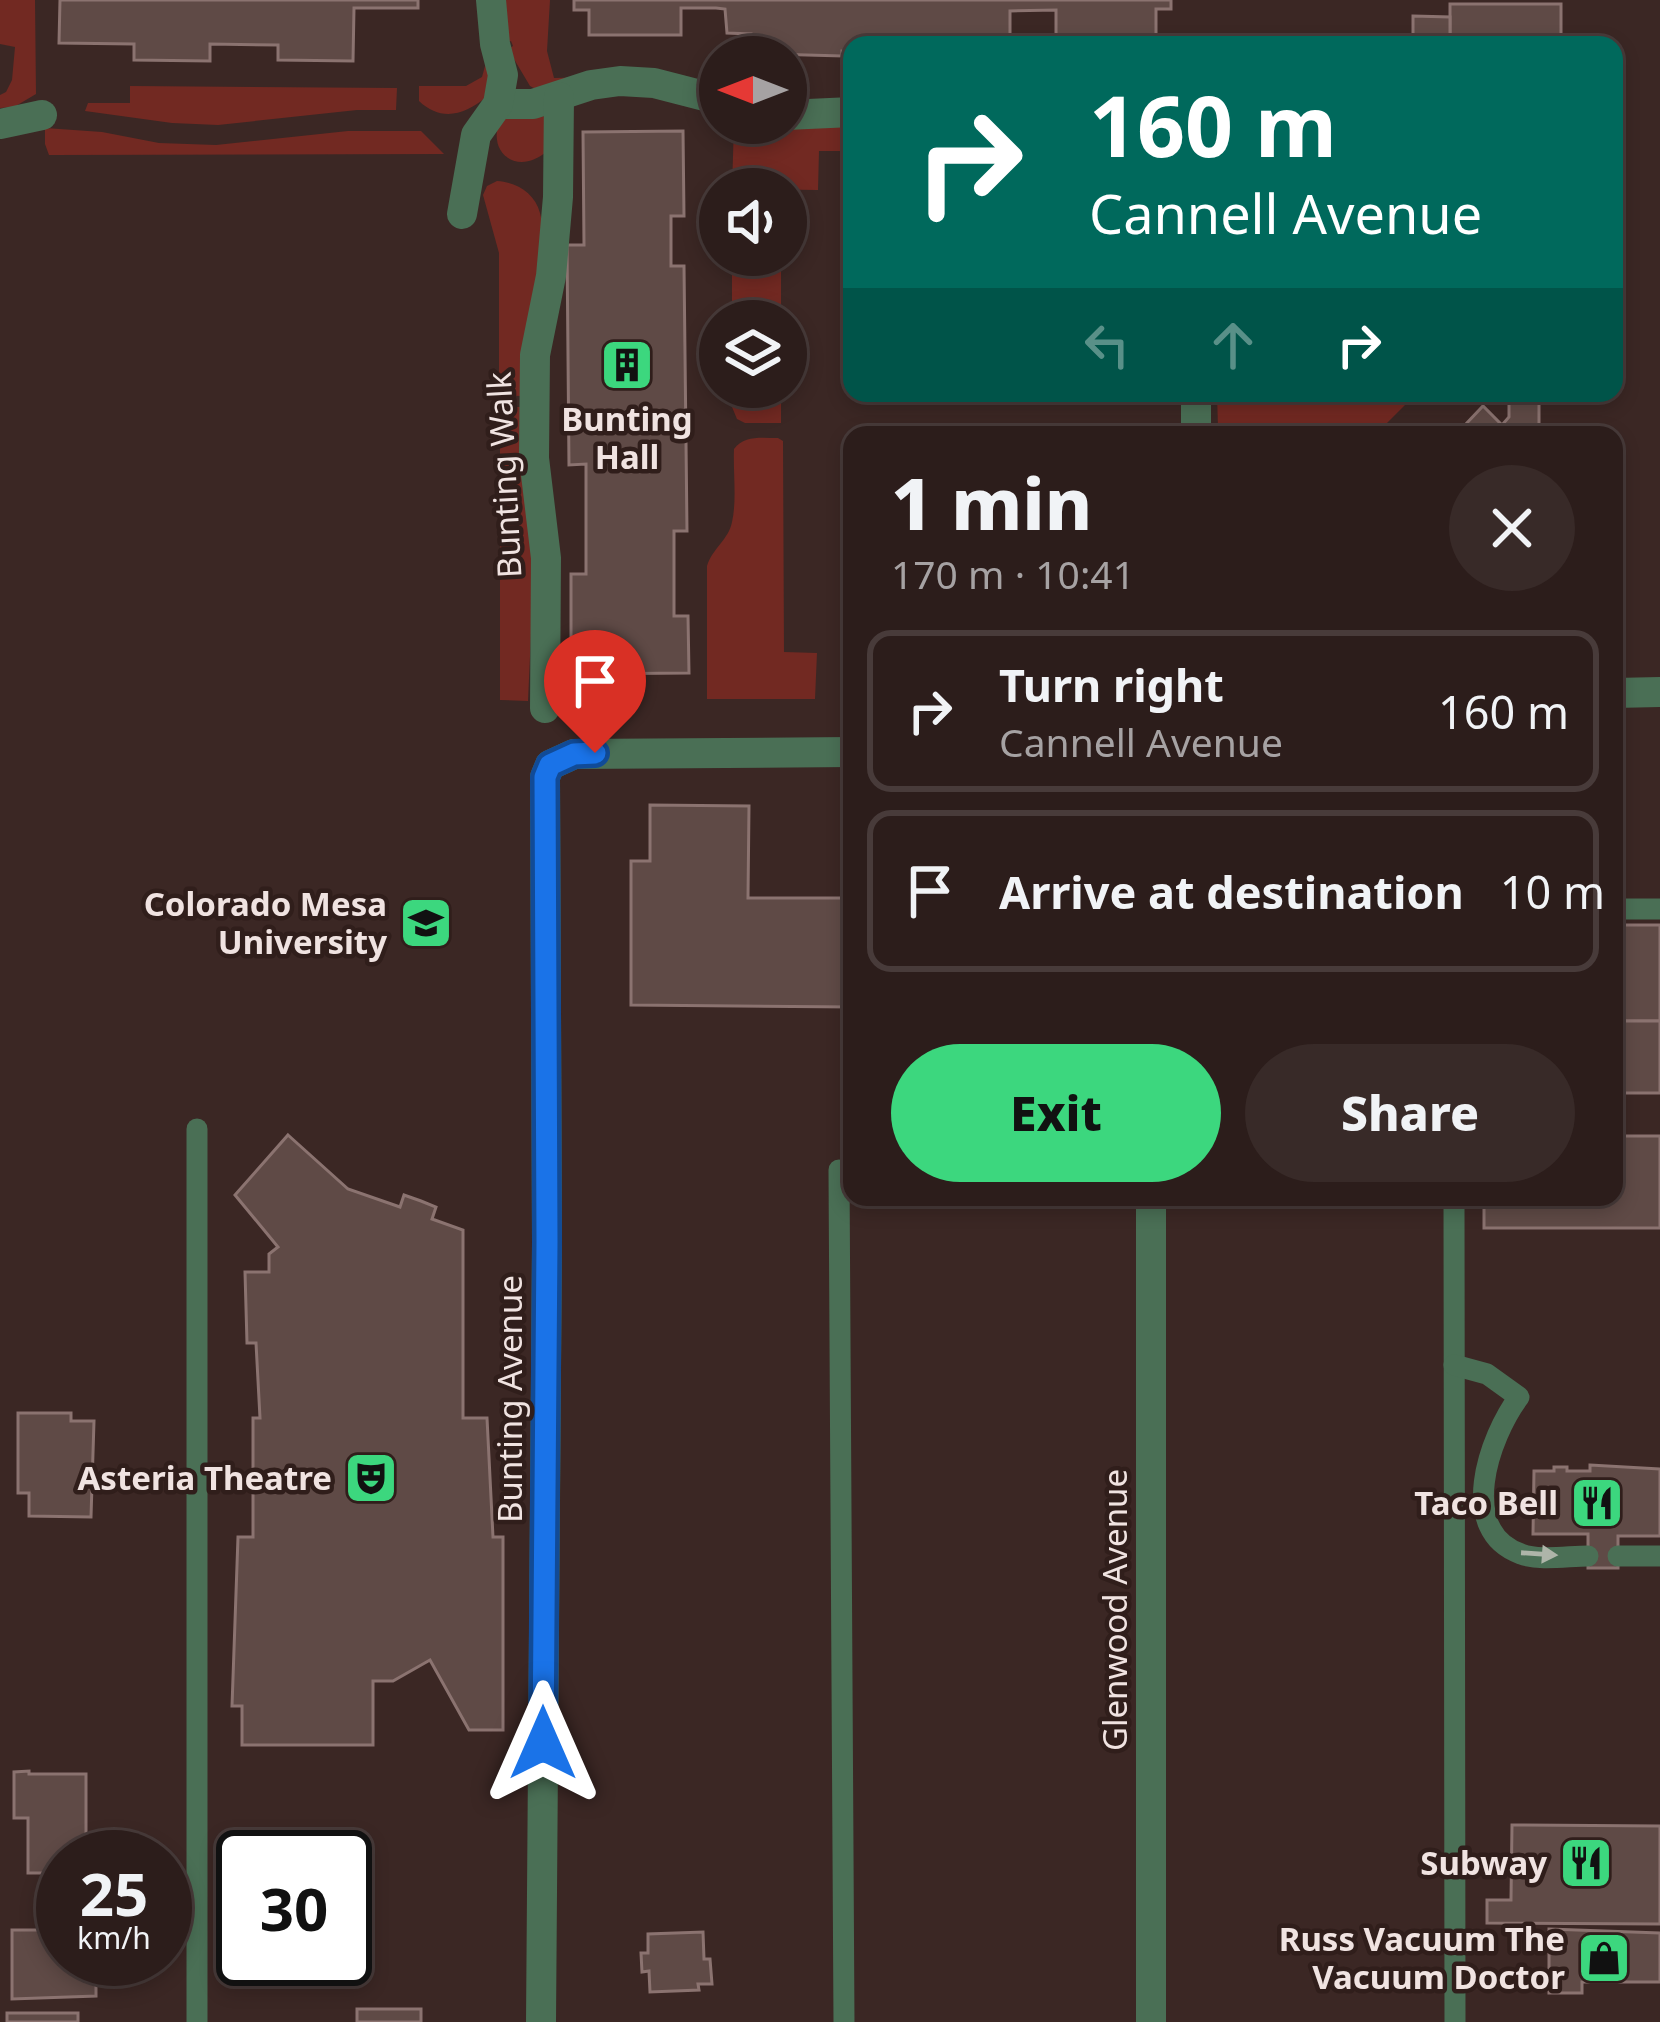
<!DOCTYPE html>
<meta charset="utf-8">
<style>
:root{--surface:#2c1d1b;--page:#382a28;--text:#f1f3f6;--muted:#a6a2a3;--line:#483b3a;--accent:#3cd77e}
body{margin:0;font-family:"Noto Sans",sans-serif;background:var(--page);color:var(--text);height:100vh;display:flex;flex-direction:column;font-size:45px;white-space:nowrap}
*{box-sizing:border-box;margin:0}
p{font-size:39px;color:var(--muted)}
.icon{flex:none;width:66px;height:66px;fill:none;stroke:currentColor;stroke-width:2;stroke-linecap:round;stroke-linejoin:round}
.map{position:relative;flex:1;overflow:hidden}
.details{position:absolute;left:843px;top:426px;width:780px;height:780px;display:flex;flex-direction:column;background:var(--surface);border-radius:24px;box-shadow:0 6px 18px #0003,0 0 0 3px var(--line)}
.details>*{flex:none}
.hud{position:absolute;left:843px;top:36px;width:780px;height:366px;border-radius:24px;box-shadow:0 6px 18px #0003,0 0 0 3px var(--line);background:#00695c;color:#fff;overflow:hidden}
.needle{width:78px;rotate:270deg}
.fabs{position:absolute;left:699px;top:36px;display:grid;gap:24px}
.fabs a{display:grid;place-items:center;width:108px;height:108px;border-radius:50%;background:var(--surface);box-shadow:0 6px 18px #0003,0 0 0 3px var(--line);font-size:60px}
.speed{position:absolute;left:36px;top:1830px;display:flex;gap:24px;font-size:60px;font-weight:700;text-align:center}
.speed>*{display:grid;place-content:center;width:156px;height:156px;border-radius:50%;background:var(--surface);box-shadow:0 6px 18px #0003,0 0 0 3px var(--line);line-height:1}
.speed small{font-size:30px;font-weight:400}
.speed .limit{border:6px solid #111;border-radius:18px;background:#fff;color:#111}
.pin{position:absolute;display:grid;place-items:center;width:102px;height:102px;color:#fff;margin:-123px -51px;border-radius:50% 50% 50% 0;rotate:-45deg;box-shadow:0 0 12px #0007}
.pin .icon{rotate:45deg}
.me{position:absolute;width:132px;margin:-66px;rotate:0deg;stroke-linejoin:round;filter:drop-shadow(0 0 9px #0008)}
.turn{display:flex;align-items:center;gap:42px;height:252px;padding:0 48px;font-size:54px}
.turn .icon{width:156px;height:156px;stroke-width:2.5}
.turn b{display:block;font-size:84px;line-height:102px}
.lanes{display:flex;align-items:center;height:114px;padding:0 48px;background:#0003;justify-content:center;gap:60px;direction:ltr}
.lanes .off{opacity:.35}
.round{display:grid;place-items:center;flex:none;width:126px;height:126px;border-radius:63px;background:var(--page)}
.summary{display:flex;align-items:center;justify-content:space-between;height:204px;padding:0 48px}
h1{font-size:72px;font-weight:800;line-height:90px}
.button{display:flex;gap:24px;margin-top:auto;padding:24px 48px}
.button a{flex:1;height:138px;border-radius:72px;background:var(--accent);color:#111;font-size:48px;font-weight:800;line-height:138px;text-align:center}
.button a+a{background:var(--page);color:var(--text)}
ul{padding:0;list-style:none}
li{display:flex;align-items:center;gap:36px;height:162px;margin:0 24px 18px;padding:0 24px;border:6px solid var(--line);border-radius:24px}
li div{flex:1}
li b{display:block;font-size:45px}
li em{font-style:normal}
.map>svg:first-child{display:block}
.green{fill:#722922}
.building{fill:#5f4a46;stroke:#8b7370;stroke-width:3}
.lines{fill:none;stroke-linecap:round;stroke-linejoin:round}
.service{stroke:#4a6f55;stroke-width:21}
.pedestrian{stroke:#4a6f55;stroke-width:30}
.minor{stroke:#4a6f55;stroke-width:30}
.oneway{fill:#aeb5a9}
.route-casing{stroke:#114b97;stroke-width:30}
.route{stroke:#1a73e8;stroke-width:21}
.labels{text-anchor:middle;stroke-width:9;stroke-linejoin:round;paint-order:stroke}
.poi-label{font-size:33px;font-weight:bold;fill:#f0e3e1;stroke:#301e1b;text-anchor:end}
.street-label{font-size:33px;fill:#f0e3e1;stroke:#301e1b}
</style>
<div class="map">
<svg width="1660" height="2022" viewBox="0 0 1660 2022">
<rect width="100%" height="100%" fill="#3b2724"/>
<g class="green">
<path d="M 0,0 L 35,0 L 36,94 L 14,107 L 0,108 L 0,95 L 6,92 L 12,80 L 15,47 L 0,44 Z"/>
<path d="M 502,0 L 550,0 L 547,51 L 554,78 L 594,77 L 541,92 L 530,86 L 508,49 L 513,46 L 511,41 L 506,43 Z"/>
<path d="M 494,53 L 486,97 C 465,115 441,122 419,101 L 419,86 L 466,86 L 482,77 L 487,59 Z"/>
<path d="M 130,86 L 397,88 L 396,110 L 357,110 L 218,125 L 172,123 L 85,111 L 88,103 L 130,103 Z"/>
<path d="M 545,116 L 547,151 C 519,176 486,155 500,119 Z"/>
<path d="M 734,123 L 852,123 L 852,151 L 819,151 L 818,190 L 732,189 Z"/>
<path d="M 45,128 L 102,132 L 159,143 L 216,145 L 348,131 L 421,131 L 444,154 L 49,155 L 45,144 Z"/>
<path d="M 497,181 C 516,182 535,193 540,213 C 546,234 539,260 536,281 C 532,319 527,358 522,396 L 499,395 L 499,253 L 483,195 L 487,186 Z"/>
<rect x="732" y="255" width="49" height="66"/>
<path d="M 732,387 L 781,387 L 781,423 L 745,423 L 737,419 L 732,407 Z"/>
<path d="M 1217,393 L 1416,393 L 1416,394 L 1382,428 L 1218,428 Z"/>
<path d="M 500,407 L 522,407 L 535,545 L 528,701 L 500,700 Z"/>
<path d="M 778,438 L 783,441 L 784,652 L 817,653 L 815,699 L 707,699 L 707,566 C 712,549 729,539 732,522 C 737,500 733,472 734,449 C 744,435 761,438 778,438 Z"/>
</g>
<g class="building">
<path d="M 60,0 L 418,0 L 418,8 L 354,8 L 353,61 L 278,60 L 278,45 L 210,44 L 210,61 L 134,60 L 134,44 L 59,43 Z"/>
<path d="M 574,0 L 1171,0 L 1171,9 L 1156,9 L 1156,35 L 1056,35 L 1056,10 L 1010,11 L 1010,35 L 984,35 L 983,45 L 852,45 L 852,51 L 842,51 L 842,56 L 771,54 L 770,48 L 751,48 L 751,34 L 727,33 L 725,9 L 716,8 L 681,8 L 681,35 L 589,35 L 589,10 L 574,10 Z"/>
<rect x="1450" y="4" width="111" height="41"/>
<path d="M 1413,16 L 1450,17 L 1450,45 L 1413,45 Z"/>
<path d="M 683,131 L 684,216 L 671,216 L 671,266 L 684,266 L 687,531 L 674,531 L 674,616 L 688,616 L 689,673 L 571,674 L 571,574 L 586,574 L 586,464 L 569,465 L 567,245 L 584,245 L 583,132 Z"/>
<path d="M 1509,393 L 1539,393 L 1539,432 L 1536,435 L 1433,435 L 1443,426 L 1464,426 L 1483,406 L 1502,425 L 1509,417 Z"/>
<path d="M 650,805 L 749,806 L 748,898 L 851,898 L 852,806 L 852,1007 L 631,1005 L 631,861 L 650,861 Z"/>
<rect x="1614" y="925" width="46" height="96"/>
<path d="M 1622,1021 L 1660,1021 L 1660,1093 L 1623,1093 Z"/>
<path d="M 288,1135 L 348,1189 L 400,1207 L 404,1195 L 421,1201 L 436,1207 L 432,1219 L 463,1230 L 463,1418 L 487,1418 L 493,1537 L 503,1537 L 503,1730 L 469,1730 L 430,1660 L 393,1681 L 373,1681 L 373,1745 L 242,1745 L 242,1706 L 232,1706 L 238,1537 L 253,1537 L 253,1418 L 260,1418 L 256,1343 L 247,1343 L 245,1272 L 269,1272 L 269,1254 L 278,1247 L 235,1195 Z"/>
<path d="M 1614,1136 L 1660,1136 L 1660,1228 L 1484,1228 L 1484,1197 L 1614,1197 Z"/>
<path d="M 18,1413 L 71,1413 L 71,1421 L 94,1421 L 91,1517 L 29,1516 L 29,1493 L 18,1493 Z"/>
<path d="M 1590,1465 L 1660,1469 L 1660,1536 L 1618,1536 L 1618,1568 L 1588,1568 L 1588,1534 L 1533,1534 L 1534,1471 L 1554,1471 L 1554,1467 L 1567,1467 L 1567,1471 L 1590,1471 Z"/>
<path d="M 29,1771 L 29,1774 L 86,1774 L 86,1857 L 63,1857 L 63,1873 L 28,1873 L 28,1818 L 14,1818 L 14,1772 Z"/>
<path d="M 1512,1825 L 1660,1826 L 1660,1924 L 1487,1923 L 1487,1900 L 1511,1900 Z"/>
<path d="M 57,1892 L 63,1892 L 63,1959 L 96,1959 L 96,1996 L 12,1999 L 12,1930 L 58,1930 Z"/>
<path d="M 1549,1929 L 1660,1933 L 1660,1982 L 1582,1982 L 1582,1993 L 1549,1993 Z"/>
<path d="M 703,1932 L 704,1959 L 710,1959 L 712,1984 L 698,1984 L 699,1990 L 650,1992 L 649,1971 L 642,1972 L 641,1953 L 648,1953 L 648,1934 Z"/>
<rect x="357" y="2009" width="64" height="13"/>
<rect x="7" y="2013" width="71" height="9"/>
</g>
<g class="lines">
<g class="service">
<path d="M 1614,909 L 1660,909"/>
<path d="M 197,1129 L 197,2022"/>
<path d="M 839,1170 L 844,2022"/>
<path d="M 1454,1197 L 1455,2022"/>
<path d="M 1454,1365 L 1487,1374 L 1519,1397 C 1489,1437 1456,1531 1521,1554 C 1539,1561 1568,1556 1588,1556"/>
<path d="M 1618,1556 L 1660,1556"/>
</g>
<g class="pedestrian">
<path d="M 498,104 L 533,104 L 591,85 L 620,81 L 654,83 L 720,100"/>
<path d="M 786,115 L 852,112"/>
<path d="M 0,124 L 42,115"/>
<path d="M 462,214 L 476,135 L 498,104 L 503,75 L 495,44 L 491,0"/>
<path d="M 1196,393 L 1196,435"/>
<path d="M 545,708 L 546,558 L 534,458 L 535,355 L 551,276 L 558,197 L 559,97"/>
</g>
<g class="minor">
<path d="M 1614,693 L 1660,692"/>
<path d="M 541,2022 L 547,1242 L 545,777 L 550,765 L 574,754 L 852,752"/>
<path d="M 1151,2022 L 1151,1197"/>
</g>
</g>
<defs><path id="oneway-solid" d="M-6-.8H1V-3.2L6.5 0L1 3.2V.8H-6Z" transform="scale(3)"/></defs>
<use class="oneway" href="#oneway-solid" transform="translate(1539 1554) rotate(4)"/>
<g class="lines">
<g class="route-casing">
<path id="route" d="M 543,1743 L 547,1242 L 545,777 L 550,765 L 574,754 L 595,753"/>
</g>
<use href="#route" class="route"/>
</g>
<defs>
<g id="building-square" transform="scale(2.7)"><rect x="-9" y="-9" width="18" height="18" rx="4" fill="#3cd77e" stroke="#301e1b"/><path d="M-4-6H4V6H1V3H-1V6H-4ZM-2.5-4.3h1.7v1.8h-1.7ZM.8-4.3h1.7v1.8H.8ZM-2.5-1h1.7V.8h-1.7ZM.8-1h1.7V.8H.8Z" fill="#111"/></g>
<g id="university-square" transform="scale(2.7)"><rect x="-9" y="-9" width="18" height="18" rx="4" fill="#3cd77e" stroke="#301e1b"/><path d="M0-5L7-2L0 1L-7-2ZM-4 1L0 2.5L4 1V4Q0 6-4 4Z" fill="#111"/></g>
<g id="theatre-square" transform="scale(2.7)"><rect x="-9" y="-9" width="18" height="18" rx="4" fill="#3cd77e" stroke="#301e1b"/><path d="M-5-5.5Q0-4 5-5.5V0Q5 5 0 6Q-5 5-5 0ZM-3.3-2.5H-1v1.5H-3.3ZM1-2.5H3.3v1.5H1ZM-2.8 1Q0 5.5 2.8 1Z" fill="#111"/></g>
<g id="restaurant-square" transform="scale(2.7)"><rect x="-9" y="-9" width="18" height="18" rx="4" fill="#3cd77e" stroke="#301e1b"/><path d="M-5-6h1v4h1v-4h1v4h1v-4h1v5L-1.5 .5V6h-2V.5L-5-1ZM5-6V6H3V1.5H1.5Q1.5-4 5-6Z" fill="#111"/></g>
<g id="shop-square" transform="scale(2.7)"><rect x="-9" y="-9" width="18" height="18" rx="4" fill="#3cd77e" stroke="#301e1b"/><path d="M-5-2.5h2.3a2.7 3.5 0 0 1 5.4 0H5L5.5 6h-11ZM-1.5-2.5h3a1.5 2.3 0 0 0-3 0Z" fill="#111"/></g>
</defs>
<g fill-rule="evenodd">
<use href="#building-square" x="627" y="365"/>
<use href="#university-square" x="426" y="923"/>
<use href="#theatre-square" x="371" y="1478"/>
<use href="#restaurant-square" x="1597" y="1503"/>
<use href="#restaurant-square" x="1586" y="1863"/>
<use href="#shop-square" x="1604" y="1958"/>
</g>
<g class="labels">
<g class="poi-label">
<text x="627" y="431" text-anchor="middle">Bunting<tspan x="627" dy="38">Hall</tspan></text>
<text x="387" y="916">Colorado Mesa<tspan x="387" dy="38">University</tspan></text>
<text x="332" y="1490">Asteria Theatre</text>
<text x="1558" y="1515">Taco Bell</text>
<text x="1547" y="1875">Subway</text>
<text x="1565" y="1951">Russ Vacuum The<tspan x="1565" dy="38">Vacuum Doctor</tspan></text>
</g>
<g class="street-label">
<text transform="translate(504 475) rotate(-93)" y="12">Bunting Walk</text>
<text transform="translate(510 1399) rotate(-90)" y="12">Bunting Avenue</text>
<text transform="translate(1115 1610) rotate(-90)" y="12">Glenwood Avenue</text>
</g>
</g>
</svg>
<div class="fabs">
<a><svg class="needle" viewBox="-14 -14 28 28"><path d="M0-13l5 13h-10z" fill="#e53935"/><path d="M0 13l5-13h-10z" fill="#a6a2a3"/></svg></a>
<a><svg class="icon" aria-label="sound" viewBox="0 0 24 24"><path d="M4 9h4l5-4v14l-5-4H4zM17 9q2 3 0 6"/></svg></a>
<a><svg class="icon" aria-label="layers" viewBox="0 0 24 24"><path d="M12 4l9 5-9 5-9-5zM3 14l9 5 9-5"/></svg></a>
</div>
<div class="speed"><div>25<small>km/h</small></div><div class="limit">30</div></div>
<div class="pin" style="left:595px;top:753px;background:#d93025"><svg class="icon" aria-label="arrive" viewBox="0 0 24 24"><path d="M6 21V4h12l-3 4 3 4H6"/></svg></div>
<svg class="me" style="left:543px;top:1743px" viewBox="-20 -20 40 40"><path d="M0-17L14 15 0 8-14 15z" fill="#1a73e8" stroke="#fff" stroke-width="4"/></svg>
<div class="hud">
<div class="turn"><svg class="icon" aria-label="right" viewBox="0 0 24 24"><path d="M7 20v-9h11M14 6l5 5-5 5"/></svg><div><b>160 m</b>Cannell Avenue</div></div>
<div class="lanes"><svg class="icon off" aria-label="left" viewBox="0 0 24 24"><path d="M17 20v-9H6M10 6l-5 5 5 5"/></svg><svg class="icon off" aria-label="ahead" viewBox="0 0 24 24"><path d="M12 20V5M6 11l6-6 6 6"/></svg><svg class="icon" aria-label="right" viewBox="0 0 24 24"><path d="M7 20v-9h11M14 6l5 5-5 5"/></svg></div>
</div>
<section class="details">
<div class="summary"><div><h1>1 min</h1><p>170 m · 10:41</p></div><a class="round"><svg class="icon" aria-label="close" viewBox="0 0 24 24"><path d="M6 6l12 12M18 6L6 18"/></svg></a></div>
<ul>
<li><svg class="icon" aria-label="right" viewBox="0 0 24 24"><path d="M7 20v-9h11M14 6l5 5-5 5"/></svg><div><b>Turn right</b><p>Cannell Avenue</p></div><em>160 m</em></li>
<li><svg class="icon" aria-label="arrive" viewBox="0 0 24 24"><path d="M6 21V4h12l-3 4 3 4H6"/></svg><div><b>Arrive at destination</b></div><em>10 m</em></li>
</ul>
<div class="button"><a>Exit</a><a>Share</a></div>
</section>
</div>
